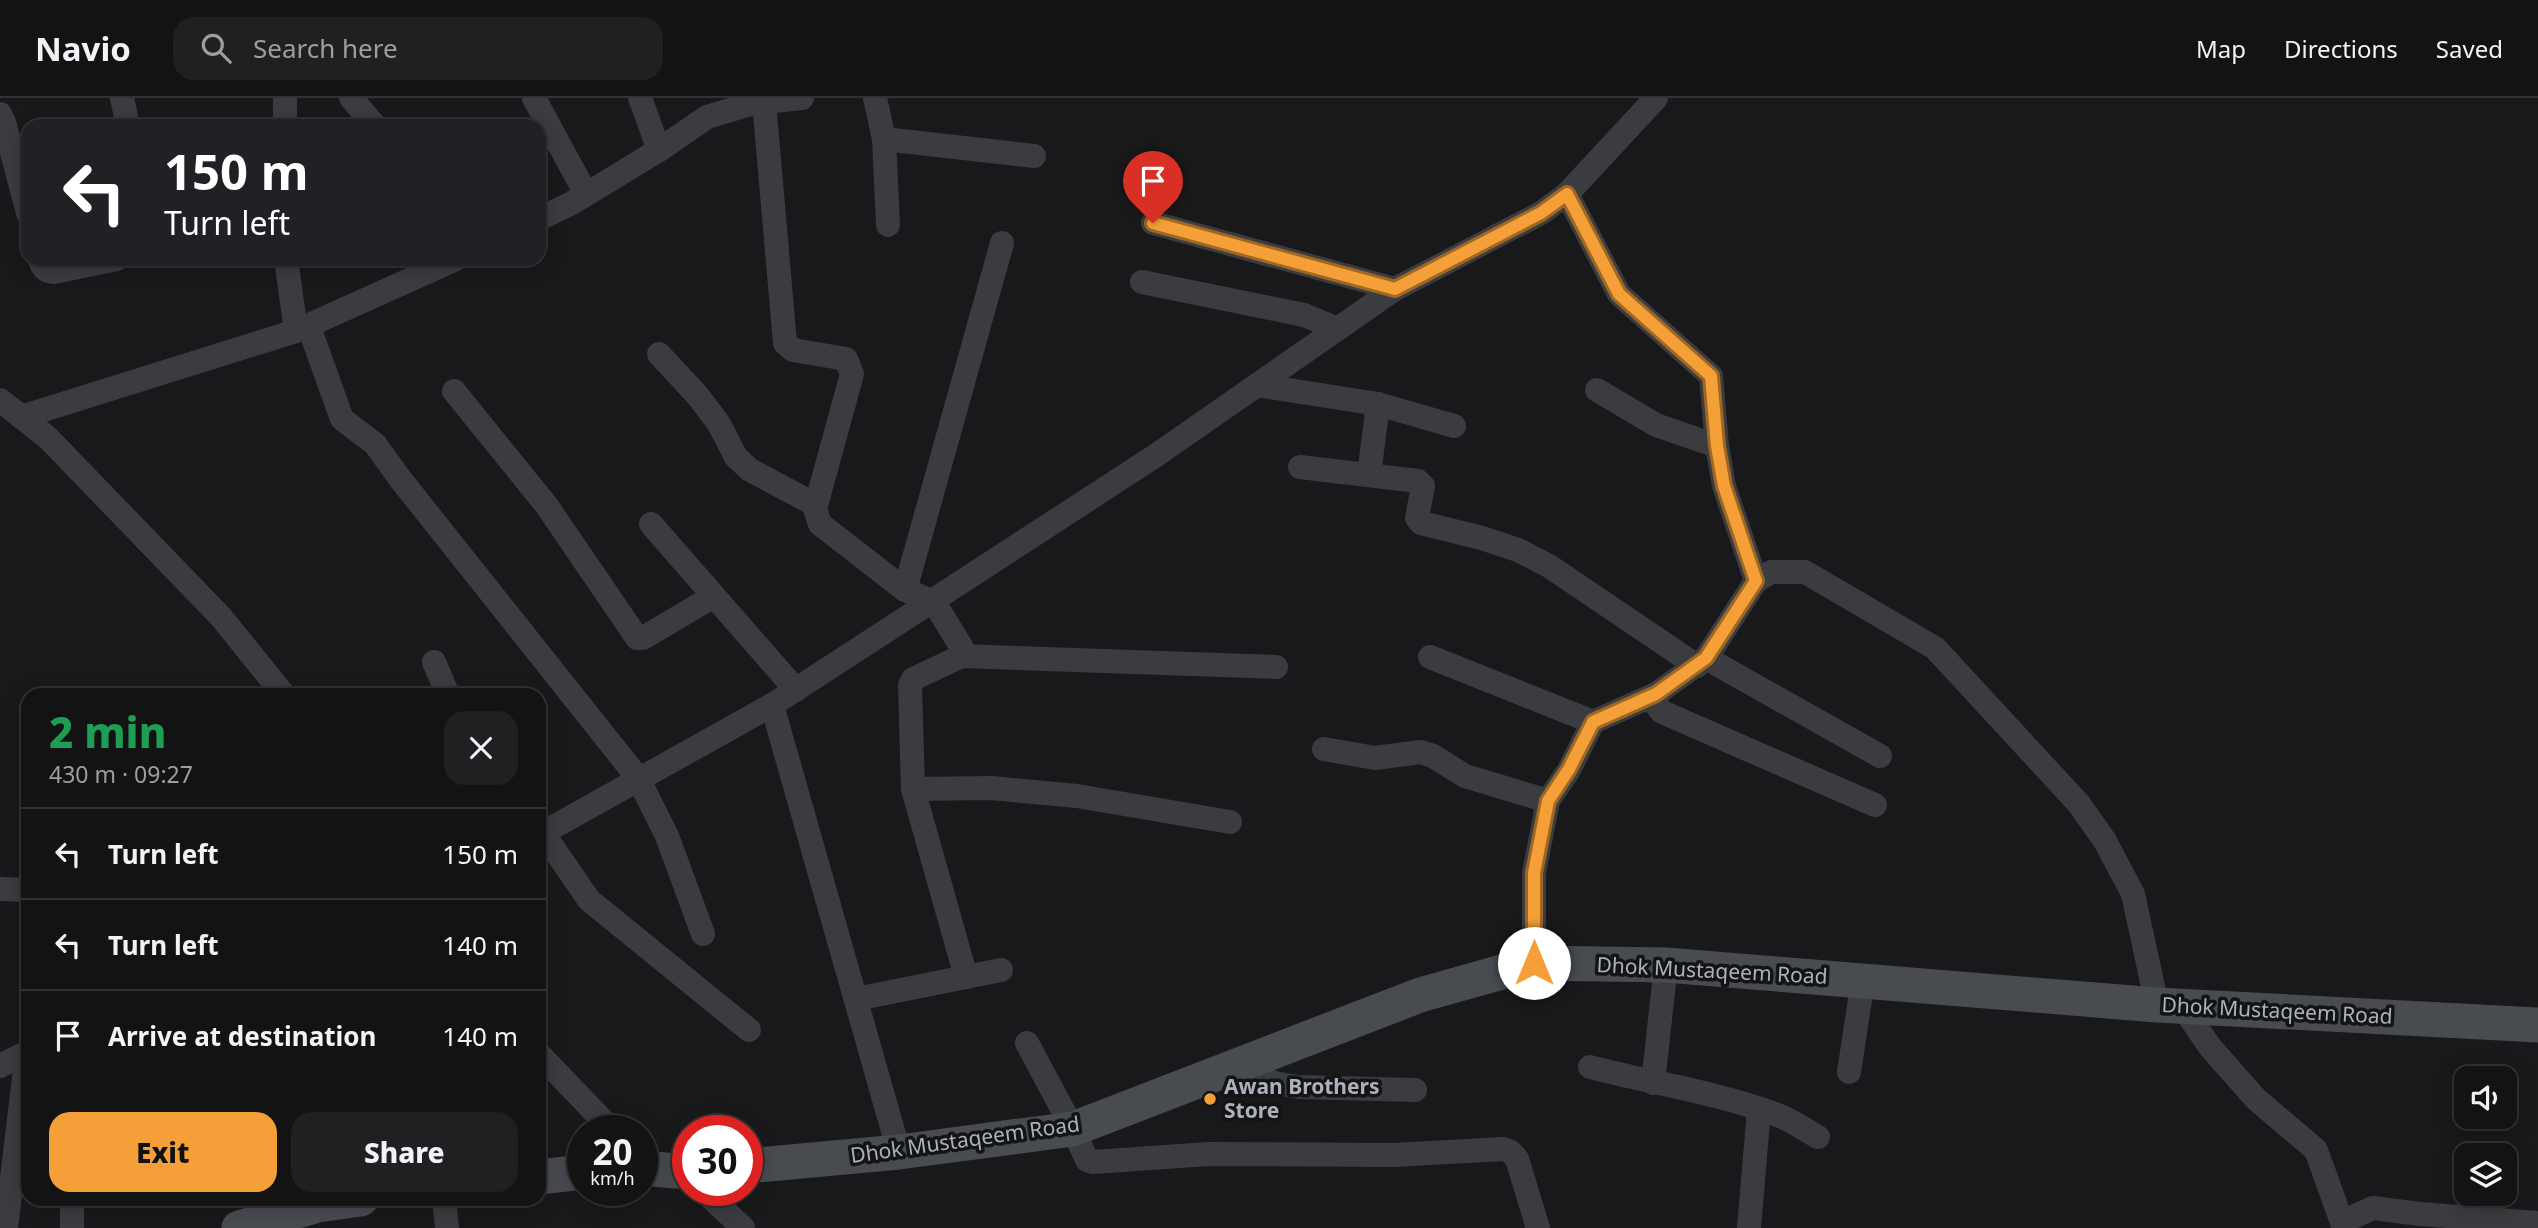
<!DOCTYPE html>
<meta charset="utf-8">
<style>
:root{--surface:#131314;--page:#202022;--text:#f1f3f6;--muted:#9d9ea0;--line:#323234;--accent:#f49f38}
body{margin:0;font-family:"Noto Sans",sans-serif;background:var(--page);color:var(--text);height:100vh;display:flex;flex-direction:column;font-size:26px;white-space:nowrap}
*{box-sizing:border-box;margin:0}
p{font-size:23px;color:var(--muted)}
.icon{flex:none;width:38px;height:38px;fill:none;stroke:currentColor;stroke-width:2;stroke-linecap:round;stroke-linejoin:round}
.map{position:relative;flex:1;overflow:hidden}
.side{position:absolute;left:21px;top:590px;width:525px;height:518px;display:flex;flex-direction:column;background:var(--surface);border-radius:21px;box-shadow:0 4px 18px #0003,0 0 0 2px var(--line)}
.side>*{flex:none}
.banner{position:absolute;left:21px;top:21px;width:525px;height:147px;border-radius:21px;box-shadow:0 4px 18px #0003,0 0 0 2px var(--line);background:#202124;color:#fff;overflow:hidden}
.fabs{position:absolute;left:2454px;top:968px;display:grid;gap:14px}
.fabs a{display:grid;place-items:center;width:63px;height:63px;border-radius:14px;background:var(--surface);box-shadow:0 4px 18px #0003,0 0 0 2px var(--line);font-size:35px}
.speed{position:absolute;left:567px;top:1017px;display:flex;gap:14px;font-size:35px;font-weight:700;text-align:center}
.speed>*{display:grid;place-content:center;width:91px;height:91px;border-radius:50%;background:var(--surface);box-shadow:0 4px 18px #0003,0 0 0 2px var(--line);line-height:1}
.speed small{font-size:18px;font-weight:400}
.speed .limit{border:10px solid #d22;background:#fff;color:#111}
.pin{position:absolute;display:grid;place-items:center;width:60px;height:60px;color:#fff;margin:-72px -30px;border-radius:50% 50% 50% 0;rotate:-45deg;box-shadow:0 0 7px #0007}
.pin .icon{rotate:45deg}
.me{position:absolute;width:77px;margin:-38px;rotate:0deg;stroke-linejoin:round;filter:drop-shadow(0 0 5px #0008)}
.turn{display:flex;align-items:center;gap:24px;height:147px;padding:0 28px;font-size:32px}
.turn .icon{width:91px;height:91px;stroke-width:2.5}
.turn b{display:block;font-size:49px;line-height:60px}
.round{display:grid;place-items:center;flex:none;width:74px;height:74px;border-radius:21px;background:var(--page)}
.overview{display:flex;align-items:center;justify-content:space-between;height:119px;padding:0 28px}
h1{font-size:42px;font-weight:800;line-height:52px;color:#1e9e55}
.action{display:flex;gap:14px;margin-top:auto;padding:14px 28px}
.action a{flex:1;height:80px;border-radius:21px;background:var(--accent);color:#111;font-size:28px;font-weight:800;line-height:80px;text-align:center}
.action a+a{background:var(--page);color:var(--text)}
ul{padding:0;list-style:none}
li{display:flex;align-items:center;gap:21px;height:91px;padding:0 28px;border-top:2px solid var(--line)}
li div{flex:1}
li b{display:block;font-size:26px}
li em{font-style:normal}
header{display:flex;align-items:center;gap:42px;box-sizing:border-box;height:98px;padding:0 35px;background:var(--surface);border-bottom:2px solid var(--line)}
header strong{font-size:33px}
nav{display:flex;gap:38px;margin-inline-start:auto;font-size:24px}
.search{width:490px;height:63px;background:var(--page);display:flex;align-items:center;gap:18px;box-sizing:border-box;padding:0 24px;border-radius:21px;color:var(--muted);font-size:26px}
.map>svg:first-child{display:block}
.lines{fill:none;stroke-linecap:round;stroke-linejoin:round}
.street{stroke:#3a3c40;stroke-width:24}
.secondary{stroke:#484b50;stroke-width:35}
.route-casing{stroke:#9f6724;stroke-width:18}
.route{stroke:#f49f38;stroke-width:12}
.poi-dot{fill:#f49f38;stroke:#141416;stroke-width:2.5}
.labels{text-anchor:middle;stroke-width:7;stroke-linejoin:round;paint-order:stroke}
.street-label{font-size:21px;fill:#abb2bb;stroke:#141416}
.poi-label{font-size:21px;font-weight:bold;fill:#abb2bb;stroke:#141416;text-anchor:start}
</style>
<header>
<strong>Navio</strong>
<div class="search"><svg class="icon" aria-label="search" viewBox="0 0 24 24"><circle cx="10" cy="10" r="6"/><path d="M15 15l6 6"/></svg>Search here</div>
<nav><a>Map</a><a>Directions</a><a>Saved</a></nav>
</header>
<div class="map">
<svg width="2538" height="1130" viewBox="0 0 2538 1130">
<rect width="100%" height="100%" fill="#19191b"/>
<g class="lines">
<g class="street">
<path d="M 122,0 L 128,28"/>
<path d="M 351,0 L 375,28"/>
<path d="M 534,0 L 586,96"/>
<path d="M 640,0 L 659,52"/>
<path d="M 746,0 L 747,7 L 764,4 L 785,245 L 793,252 L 846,261 L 852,276 L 815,411 L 820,426 L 905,492"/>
<path d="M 875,0 L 884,41 L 888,127"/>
<path d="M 764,4 L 802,0"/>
<path d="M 0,16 L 4,24 L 28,115"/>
<path d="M 285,28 L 285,0"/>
<path d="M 884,41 L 1034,58"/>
<path d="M 1567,96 L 1619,196 L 1711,278 L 1717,348 L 1724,388 L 1756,483"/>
<path d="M 539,121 L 572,105 L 659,52 L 707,19 L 747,7"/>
<path d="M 1153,125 L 1395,191"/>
<path d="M 40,161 C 42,170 45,173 54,174 L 117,161"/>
<path d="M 1142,184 L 1304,217 L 1338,231"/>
<path d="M 309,229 L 342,321 L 375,346 L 401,382 L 638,680 L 667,738 L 703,836"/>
<path d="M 296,233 L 456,161"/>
<path d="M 659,256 L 698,298 L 719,326 L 736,359 L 750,372 L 816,407"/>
<path d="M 1257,287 L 1378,306 L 1454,328"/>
<path d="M 1597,292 L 1656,327 L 1717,348"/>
<path d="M 454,293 L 547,408 L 637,540 L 643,540 L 714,498"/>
<path d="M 0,302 L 48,340 L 221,519 L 284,597"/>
<path d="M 21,319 L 296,233 L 286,161"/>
<path d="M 1300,369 L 1418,383 L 1423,388 L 1417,420 L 1421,425 L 1482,440 L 1518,452 L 1549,468 L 1697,568"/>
<path d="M 1369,377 L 1378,306"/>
<path d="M 651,426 L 796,592"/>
<path d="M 962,558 L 1276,569"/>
<path d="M 1430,559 L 1593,624"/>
<path d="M 1706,560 L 1880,658"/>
<path d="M 434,564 L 448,597"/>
<path d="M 1656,596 L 1657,608 L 1662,614 L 1875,707"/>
<path d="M 772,607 L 899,1054"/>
<path d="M 1324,651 L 1375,660 L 1421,654 L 1433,658 L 1465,678 L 1548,703"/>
<path d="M 913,691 L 991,690 L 1077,698 L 1230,724"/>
<path d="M 543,735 L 589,802 L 749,932"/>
<path d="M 539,737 L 772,607 L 1155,358 L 1395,191 L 1541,115 L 1567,96 L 1656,0"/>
<path d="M 0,791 L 28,792"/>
<path d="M 1534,865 L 1534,775 L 1548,703 L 1569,672 L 1593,624 L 1656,596 L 1706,560 L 1756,483 L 1771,474 L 1805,474 L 1935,550 L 2079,706 L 2105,743 L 2133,796 L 2157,907"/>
<path d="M 966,879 L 913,691 L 910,587 L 913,581 L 962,558 L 962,550 L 934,504 L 905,492 L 1002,145"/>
<path d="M 856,901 L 1001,872"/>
<path d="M 2182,908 L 2210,949 L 2256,1001 L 2316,1052 L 2344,1130"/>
<path d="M 1027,945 L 1073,1031 L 1087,1062 L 1093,1064 L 1208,1056 L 1394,1057 L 1503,1051 L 1511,1054 L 1517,1061 L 1538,1130"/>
<path d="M 539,956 L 612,1032"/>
<path d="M 1242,965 L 1258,977 L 1274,985 L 1299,989 L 1415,992"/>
<path d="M 0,968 L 28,954"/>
<path d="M 1590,969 C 1651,985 1715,994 1775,1016 C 1790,1021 1804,1031 1818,1039"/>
<path d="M 1849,974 L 1863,882"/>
<path d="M 1653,985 L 1666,867"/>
<path d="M 703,1092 L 743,1130"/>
<path d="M 444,1101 L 447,1130"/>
<path d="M 2342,1124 L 2373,1110 L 2420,1116 L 2538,1125"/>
<path d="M 6,1130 L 27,955"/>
<path d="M 72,1130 L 72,1101"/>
<path d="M 1749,1130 L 1759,1011"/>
</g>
<g class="secondary">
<path d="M 747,1068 L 899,1054 L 1073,1031 L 1420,897 L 1534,865 L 1666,867 L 2157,907 L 2538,927"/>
<path d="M 642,1070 L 688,1074"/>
<path d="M 539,1079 L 583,1074"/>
<path d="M 239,1130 L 318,1107 L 361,1101"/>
</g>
</g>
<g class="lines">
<g class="route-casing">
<path id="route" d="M 1153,125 L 1395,191 L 1541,115 L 1567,96 L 1619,196 L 1711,278 L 1717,348 L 1724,388 L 1756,483 L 1706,560 L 1656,596 L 1593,624 L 1569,671 L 1548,703 L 1534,775 L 1534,865"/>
</g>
<use href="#route" class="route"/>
</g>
<circle class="poi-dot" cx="1210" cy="1001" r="7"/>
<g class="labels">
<g class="street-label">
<text transform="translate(1712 873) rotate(3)" y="7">Dhok Mustaqeem Road</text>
<text transform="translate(2277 913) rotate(3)" y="7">Dhok Mustaqeem Road</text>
<text transform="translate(965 1042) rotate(-8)" y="7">Dhok Mustaqeem Road</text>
</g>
<g class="poi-label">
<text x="1224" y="996">Awan Brothers<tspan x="1224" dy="24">Store</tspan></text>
</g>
</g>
</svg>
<div class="fabs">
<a><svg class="icon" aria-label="sound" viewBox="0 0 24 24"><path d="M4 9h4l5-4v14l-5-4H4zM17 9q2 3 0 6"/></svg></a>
<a><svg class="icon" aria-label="layers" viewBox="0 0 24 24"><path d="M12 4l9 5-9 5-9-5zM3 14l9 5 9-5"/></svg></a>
</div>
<div class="speed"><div>20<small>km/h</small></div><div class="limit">30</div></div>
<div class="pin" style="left:1153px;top:125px;background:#d93025"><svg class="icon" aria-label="arrive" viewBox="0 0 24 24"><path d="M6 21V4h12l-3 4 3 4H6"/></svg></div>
<svg class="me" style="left:1534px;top:865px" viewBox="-20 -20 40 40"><circle r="19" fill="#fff"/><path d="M0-13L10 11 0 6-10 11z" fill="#f49f38"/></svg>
<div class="banner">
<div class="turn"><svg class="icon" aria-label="left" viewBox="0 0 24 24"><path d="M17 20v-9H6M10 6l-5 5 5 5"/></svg><div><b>150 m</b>Turn left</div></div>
</div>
<section class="side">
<div class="overview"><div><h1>2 min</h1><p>430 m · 09:27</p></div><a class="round"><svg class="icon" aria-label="close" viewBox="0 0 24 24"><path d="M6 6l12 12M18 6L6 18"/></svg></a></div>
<ul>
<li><svg class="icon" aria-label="left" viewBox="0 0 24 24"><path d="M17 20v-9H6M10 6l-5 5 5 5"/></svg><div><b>Turn left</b></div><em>150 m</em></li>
<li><svg class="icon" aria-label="left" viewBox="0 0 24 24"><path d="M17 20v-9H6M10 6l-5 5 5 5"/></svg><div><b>Turn left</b></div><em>140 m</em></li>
<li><svg class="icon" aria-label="arrive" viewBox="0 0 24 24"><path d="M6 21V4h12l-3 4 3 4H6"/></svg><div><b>Arrive at destination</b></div><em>140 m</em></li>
</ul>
<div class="action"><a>Exit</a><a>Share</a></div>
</section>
</div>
